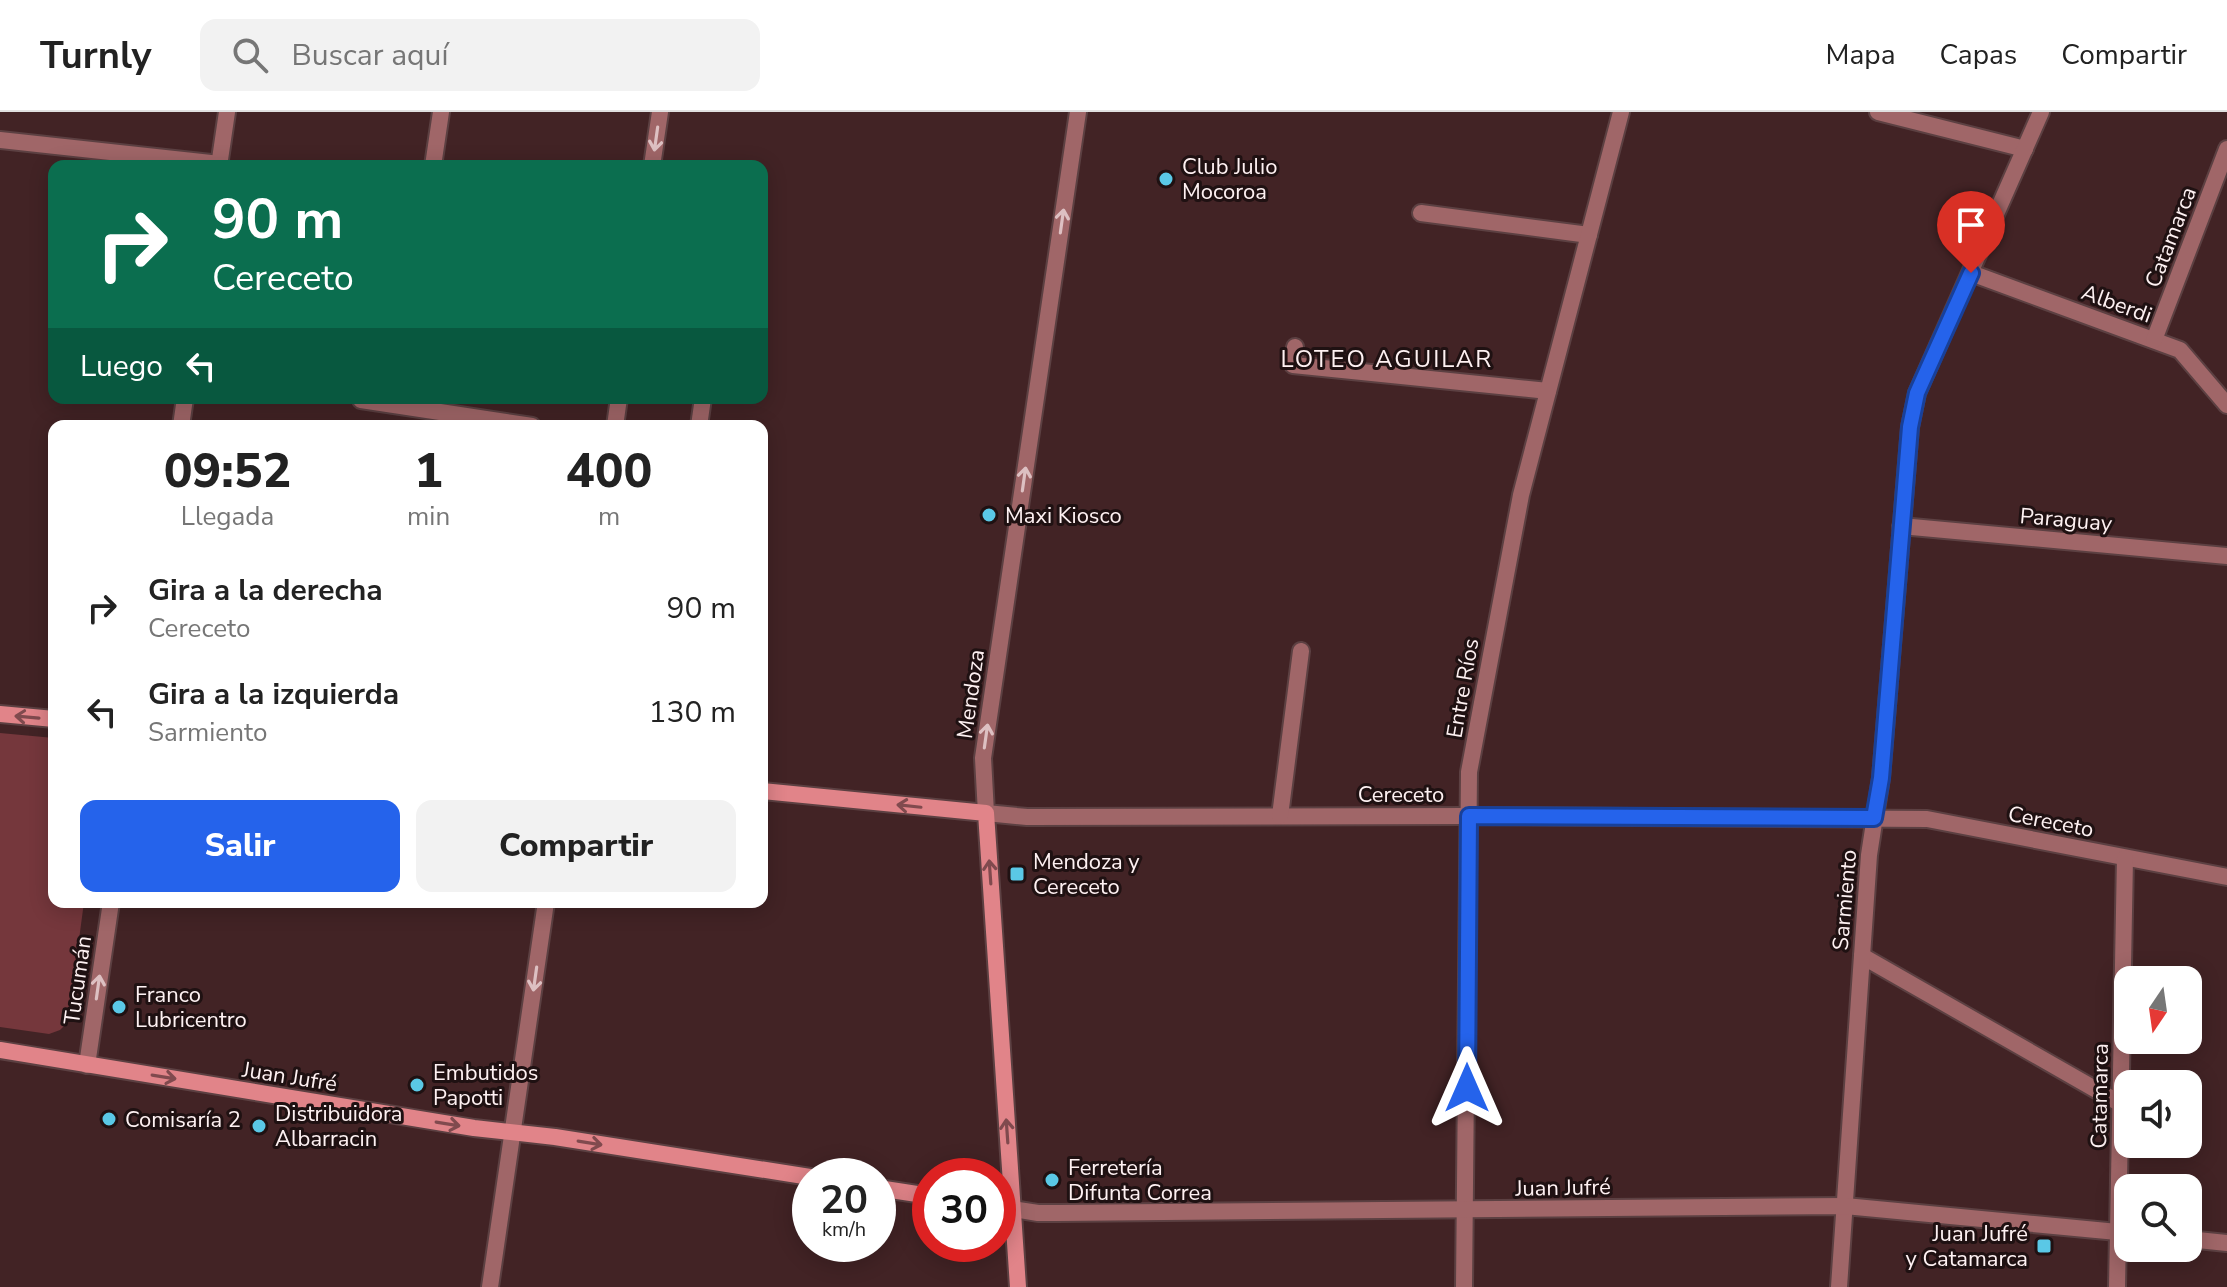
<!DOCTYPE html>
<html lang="es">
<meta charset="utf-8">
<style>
:root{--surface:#fff;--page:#f2f2f2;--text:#222;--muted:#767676;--line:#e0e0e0;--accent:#2563eb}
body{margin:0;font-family:"Nunito Sans",sans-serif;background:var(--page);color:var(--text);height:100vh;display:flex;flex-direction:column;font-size:30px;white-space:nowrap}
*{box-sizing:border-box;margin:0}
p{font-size:26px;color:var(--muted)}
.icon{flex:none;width:44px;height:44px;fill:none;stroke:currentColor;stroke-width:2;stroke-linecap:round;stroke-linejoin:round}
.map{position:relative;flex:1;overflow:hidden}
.details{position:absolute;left:48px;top:308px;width:720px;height:488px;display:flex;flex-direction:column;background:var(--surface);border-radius:16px;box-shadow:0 4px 20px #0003}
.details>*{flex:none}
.banner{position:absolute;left:48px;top:48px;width:720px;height:244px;border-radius:16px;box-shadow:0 4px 20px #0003;background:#0b6e4f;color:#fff;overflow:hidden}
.needle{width:52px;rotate:193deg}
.tools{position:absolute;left:2114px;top:854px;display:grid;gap:16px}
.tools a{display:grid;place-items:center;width:88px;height:88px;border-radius:16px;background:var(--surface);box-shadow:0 4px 20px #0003;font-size:40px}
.speed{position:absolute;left:792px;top:1046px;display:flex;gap:16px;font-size:40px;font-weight:700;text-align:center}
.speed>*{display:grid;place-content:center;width:104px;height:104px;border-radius:50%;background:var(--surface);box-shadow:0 4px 20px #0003;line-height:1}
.speed small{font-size:20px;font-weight:400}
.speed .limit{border:12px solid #d22;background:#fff;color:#111}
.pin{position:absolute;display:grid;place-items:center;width:68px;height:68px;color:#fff;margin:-82px -34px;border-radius:50% 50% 50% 0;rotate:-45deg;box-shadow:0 0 8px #0007}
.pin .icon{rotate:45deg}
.me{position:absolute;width:88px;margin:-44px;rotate:0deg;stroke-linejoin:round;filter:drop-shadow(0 0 6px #0008)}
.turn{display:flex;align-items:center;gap:28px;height:168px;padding:0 32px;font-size:36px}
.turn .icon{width:104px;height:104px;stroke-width:2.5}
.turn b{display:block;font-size:56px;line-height:68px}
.then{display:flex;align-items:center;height:76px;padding:0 32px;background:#0003;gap:16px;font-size:30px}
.eta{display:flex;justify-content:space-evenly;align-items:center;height:136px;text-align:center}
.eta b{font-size:48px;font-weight:800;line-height:56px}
.action{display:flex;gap:16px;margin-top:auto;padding:16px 32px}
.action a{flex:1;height:92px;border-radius:16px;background:var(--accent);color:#fff;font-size:32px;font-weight:800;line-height:92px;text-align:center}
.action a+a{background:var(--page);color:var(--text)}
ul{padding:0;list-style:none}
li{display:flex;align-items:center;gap:24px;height:104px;padding:0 32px}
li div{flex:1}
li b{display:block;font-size:30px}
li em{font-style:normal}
header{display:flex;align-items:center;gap:48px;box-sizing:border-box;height:112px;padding:0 40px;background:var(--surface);border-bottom:2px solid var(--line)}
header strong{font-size:38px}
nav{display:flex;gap:44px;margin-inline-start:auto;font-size:28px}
.search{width:560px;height:72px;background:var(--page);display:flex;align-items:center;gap:20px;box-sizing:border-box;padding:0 28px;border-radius:16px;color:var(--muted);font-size:30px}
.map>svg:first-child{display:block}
.green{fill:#75373c}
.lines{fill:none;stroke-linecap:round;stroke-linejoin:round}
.minor-casing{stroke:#5c4042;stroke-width:20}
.tertiary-casing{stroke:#5c4042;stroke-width:20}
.secondary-casing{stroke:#5c4042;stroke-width:20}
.minor{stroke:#a06668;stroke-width:16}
.tertiary{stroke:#a06668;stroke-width:16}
.secondary{stroke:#e18489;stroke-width:16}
.oneway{stroke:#ddc0c2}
.oneway2{stroke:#804a4e}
.route-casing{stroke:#184099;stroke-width:20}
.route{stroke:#2563eb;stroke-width:14}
.poi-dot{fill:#5ac8e6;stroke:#1f1112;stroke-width:3}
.labels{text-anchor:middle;stroke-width:6;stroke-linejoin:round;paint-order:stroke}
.poi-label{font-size:22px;fill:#fef1f2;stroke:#1f1112;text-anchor:start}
.street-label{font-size:22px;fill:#fef1f2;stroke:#1f1112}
.neighbourhood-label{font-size:24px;letter-spacing:2px;fill:#fef1f2;stroke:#1f1112}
</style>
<header>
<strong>Turnly</strong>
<div class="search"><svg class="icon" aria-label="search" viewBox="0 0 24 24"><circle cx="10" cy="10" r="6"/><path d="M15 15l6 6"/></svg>Buscar aquí</div>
<nav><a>Mapa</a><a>Capas</a><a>Compartir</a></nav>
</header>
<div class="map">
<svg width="2227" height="1175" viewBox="0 0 2227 1175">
<rect width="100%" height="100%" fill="#422325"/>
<path class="green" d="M 0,621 L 54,626 L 54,790 L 84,790 L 68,910 L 60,918 L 49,922 L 0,915 Z"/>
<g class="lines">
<g class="minor-casing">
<g id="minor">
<path d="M 1078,0 L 983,646 L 986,701 L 1027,705 L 1469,704 L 1927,707 L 2227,765"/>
<path d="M 1878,0 L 2025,37"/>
<path d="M 0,28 L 220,52"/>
<path d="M 219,54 L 227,0"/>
<path d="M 433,54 L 441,0"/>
<path d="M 652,54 L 660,0"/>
<path d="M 1421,101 L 1589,123"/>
<path d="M 1971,161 L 2180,238 L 2227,293"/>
<path d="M 2154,228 L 2227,37"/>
<path d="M 1295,235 L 1293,253 L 1548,279"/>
<path d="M 361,288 L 532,314"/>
<path d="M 181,314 L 185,286"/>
<path d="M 615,314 L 619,286"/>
<path d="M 699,314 L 703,286"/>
<path d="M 1901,414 L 2227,444"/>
<path d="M 1280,704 L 1301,539"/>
<path d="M 1862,844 L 2121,992"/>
<path d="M 87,953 L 111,790"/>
<path d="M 490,1175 L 546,790"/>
<path d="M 1464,1175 L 1469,660 L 1521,383 L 1621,0"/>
<path d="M 1839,1175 L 1869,743 L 1881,666 L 1910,315 L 1917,281 L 2041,0"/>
<path d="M 2117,1175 L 2125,746"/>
</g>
</g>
<g class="tertiary-casing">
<g id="tertiary">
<path d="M 1013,1097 L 1038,1101 L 1057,1101 L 1845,1094 L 2128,1121"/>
<path d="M 2188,1127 L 2227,1131"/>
</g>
</g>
<g class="secondary-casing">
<g id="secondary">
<path d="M 0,602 L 54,607"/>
<path d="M 762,679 L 986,701 L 1018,1175"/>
<path d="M 0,938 L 474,1016 L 555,1025 L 810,1065"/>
<path d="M 878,1076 L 930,1084"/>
</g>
</g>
<use href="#minor" class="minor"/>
<use href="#tertiary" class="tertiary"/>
<use href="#secondary" class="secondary"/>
</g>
<defs><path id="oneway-shaft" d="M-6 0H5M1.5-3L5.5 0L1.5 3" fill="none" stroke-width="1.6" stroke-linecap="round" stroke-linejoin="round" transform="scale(2)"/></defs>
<g class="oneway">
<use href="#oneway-shaft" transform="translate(656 27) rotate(98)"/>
<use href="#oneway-shaft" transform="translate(1062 109) rotate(-82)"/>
<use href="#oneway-shaft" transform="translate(1024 367) rotate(-82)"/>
<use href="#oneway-shaft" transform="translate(986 624) rotate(-82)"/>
<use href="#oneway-shaft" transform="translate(535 867) rotate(98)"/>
<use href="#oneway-shaft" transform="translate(98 875) rotate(-82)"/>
</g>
<g class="oneway2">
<use href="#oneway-shaft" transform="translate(27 605) rotate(-175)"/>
<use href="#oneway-shaft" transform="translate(909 694) rotate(-174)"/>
<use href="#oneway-shaft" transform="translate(990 760) rotate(-94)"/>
<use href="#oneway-shaft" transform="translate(164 965) rotate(9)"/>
<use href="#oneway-shaft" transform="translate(448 1012) rotate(9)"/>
<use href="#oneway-shaft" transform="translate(1007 1019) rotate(-94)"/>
<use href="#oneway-shaft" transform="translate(590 1031) rotate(9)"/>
</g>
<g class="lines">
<g class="route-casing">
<path id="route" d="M 1467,976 L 1469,704 L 1874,706 L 1881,666 L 1910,315 L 1917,281 L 1971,161"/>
</g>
<use href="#route" class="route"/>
</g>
<g class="poi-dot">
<circle cx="1166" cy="67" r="8"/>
<circle cx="989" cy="403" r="8"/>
<rect x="1009" y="754" width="16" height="16" rx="4"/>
<circle cx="119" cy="895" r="8"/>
<circle cx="417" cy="973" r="8"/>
<circle cx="109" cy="1007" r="8"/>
<circle cx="259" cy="1014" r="8"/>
<circle cx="1052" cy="1068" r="8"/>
<rect x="2036" y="1126" width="16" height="16" rx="4"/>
</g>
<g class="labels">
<g class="poi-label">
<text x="1182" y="62">Club Julio<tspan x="1182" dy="25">Mocoroa</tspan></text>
<text x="1005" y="411">Maxi Kiosco</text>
<text x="1033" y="757">Mendoza y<tspan x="1033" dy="25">Cereceto</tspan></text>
<text x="135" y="890">Franco<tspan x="135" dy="25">Lubricentro</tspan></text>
<text x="433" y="968">Embutidos<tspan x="433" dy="25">Papotti</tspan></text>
<text x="275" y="1009">Distribuidora<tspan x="275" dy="25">Albarracin</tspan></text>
<text x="125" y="1015">Comisaría 2</text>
<text x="1068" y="1063">Ferretería<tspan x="1068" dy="25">Difunta Correa</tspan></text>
<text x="2028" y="1129" text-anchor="end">Juan Jufré<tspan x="2028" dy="25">y Catamarca</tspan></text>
</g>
<g class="street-label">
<text transform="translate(2170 125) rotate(-69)" y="8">Catamarca</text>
<text transform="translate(2117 191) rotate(20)" y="8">Alberdi</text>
<text transform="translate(2066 407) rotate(5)" y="8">Paraguay</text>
<text transform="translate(1462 576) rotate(-80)" y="8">Entre Ríos</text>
<text transform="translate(970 582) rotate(-82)" y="8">Mendoza</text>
<text x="1401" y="690">Cereceto</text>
<text transform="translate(2051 709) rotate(11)" y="8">Cereceto</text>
<text transform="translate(1844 788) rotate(-85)" y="8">Sarmiento</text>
<text transform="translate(77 868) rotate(-82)" y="8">Tucumán</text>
<text transform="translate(290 964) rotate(9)" y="8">Juan Jufré</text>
<text transform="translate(2099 984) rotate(-89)" y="8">Catamarca</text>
<text transform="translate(1563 1075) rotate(-1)" y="8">Juan Jufré</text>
</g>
<g class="neighbourhood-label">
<text x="1387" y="255">LOTEO AGUILAR</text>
</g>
</g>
</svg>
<div class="tools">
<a><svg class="needle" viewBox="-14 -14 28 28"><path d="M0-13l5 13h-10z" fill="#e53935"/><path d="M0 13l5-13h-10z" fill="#767676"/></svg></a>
<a><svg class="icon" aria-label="sound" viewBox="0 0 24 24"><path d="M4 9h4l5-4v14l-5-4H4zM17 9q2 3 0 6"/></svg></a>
<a><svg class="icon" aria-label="search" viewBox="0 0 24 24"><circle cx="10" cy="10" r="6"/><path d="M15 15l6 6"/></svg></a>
</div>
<div class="speed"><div>20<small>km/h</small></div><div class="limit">30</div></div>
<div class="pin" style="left:1971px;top:161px;background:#d93025"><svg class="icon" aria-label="arrive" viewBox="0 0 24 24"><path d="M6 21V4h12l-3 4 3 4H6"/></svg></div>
<svg class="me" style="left:1467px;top:976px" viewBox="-20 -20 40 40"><path d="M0-17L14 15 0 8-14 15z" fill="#2563eb" stroke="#fff" stroke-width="4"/></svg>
<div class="banner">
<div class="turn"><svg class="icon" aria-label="right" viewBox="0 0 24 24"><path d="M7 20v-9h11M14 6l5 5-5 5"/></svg><div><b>90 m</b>Cereceto</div></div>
<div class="then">Luego<svg class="icon" aria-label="left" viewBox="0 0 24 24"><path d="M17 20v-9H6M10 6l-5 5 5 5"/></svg></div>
</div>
<section class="details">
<div class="eta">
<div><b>09:52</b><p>Llegada</p></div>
<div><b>1</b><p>min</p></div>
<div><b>400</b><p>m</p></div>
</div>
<ul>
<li><svg class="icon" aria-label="right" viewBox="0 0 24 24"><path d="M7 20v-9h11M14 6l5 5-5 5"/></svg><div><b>Gira a la derecha</b><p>Cereceto</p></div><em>90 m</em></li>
<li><svg class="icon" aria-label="left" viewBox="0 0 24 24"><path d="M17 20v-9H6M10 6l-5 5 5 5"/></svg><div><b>Gira a la izquierda</b><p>Sarmiento</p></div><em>130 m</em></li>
</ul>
<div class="action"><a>Salir</a><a>Compartir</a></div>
</section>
</div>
